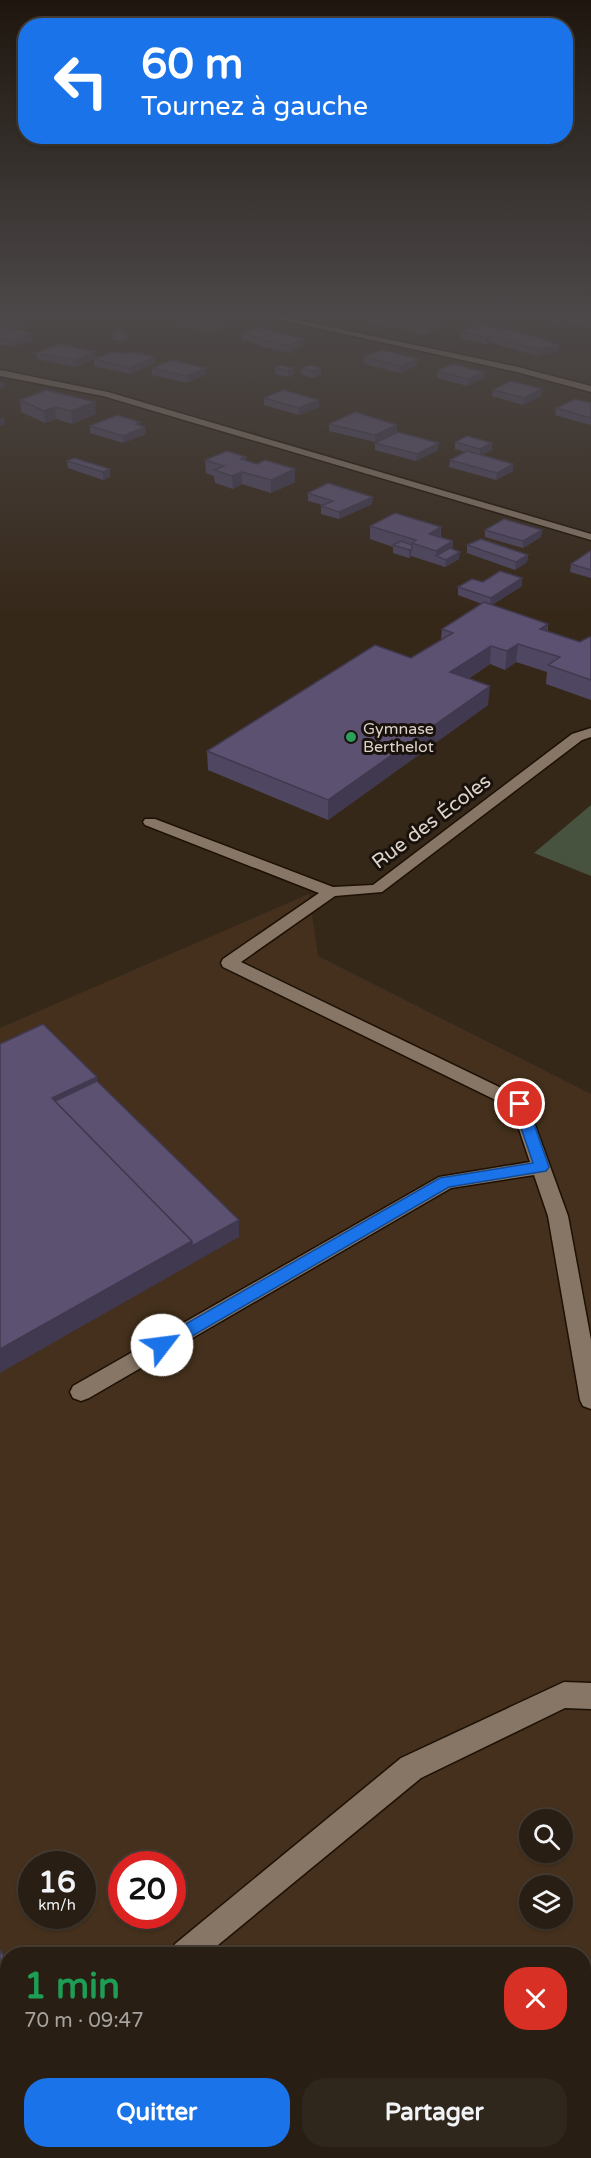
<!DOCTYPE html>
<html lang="fr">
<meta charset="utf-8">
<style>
:root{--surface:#281e13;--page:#30271c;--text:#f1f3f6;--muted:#a5a2a0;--line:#443c33;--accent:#1a73e8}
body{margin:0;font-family:"Varela Round",sans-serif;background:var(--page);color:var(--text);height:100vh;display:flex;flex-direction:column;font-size:22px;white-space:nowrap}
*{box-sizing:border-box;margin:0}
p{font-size:20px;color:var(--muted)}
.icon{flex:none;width:33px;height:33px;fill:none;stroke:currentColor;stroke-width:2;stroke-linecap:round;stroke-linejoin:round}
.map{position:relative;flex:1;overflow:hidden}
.side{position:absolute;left:0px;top:1947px;width:591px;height:212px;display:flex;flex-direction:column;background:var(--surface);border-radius:24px 24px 0 0;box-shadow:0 2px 4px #0004,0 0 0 2px var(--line)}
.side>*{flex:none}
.top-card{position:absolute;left:18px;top:18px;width:555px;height:126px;border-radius:24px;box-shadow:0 2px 4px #0004,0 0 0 2px var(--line);background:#1a73e8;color:#fff;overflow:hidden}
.controls{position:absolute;left:519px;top:1809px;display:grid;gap:12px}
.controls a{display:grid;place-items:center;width:54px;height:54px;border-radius:50%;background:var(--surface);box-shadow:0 2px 4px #0004,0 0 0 2px var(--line);font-size:30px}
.speed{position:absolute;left:18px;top:1851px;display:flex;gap:12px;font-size:30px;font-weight:700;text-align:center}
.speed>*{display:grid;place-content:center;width:78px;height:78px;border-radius:50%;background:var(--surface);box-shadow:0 2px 4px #0004,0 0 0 2px var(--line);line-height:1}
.speed small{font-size:15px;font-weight:400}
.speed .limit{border:9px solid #d22;background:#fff;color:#111}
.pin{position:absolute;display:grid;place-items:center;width:51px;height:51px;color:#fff;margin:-26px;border:3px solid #fff;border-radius:50%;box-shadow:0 2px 6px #0007}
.me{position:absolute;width:66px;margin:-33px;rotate:60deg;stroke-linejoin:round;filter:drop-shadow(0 0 4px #0008)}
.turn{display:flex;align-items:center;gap:21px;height:126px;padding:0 24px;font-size:27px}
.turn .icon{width:78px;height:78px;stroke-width:2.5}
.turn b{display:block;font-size:42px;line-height:51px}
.round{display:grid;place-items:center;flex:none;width:63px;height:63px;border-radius:24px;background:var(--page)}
.headline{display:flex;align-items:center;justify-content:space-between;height:102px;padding:0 24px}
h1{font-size:36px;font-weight:700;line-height:45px;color:#1e9e55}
.cta{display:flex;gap:12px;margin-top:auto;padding:12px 24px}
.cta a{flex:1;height:69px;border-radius:24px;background:var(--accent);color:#fff;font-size:24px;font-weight:700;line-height:69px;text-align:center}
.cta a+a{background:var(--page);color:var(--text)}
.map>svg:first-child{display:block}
.built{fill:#44301c;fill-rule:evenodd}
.green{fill:#47523f}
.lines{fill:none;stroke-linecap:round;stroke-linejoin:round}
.minor-casing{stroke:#1d1004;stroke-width:3}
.minor{fill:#877665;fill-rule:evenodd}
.wall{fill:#4f4661}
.shaded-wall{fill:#40394f}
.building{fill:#5c5171;stroke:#40394f;stroke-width:1.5}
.route{fill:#1a73e8;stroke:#114b97;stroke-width:1.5}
.leisure-dot{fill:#2e9e5b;stroke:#19120c;stroke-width:2}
.labels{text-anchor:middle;stroke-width:6;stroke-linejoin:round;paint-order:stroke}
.far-poi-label{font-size:16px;fill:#ddd3ca;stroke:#19120c;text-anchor:start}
.street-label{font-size:20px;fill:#ddd3ca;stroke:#19120c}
</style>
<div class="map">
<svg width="591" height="2158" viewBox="0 0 591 2158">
<rect width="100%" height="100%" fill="#362819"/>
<path class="built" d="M 309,894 L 318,956 L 591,1094 L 591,2158 L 0,2158 L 0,1028 ZM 530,1820 L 562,1820 L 562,1852 L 530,1852 ZM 32,1864 L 82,1864 L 82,1916 L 32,1916 ZM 122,1864 L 172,1864 L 172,1916 L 122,1916 ZM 530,1886 L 562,1886 L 562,1918 L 530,1918 ZM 8,1954 L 584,1954 L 584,2151 L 8,2151 Z"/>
<path class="green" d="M 591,805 L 591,876 L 534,853 Z"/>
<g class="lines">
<g class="minor-casing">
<g id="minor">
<path d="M 249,313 L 264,313 L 518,367 L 591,386 L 591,392 L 517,372 Z"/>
<path d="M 0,370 L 108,392 L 591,534 L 591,540 L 103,396 L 0,376 Z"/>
<path d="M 591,728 L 591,737 L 582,740 L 382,892 L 335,896 L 241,962 L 526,1100 L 568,1216 L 591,1340 L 591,1409 L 583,1406 L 580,1400 L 548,1216 L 534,1175 L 451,1188 L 89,1398 L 81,1401 L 73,1398 L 70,1392 L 73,1386 L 439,1177 L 530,1162 L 512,1108 L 223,967 L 221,963 L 223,959 L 319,893 L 145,825 L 143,822 L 145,819 L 155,819 L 333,887 L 373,885 L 572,734 Z"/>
<path d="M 564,1682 L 591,1683 L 591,1709 L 565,1708 L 421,1778 L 207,1954 L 171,1954 L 175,1944 L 401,1758 Z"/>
<path d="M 8,2087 L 8,2121 L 0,2124 L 0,2090 Z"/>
</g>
</g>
<use href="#minor" class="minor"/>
</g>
<g class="wall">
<path d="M 348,313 L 409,313 L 408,314 L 442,322 L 442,328 L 426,335 L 390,326 L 369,324 L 369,319 L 348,314 Z"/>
<path d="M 520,313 L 591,313 L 591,328 L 562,321 L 556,324 L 550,323 L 551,320 Z"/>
<path d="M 176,318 L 229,325 L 212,332 L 176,325 Z"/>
<path d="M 3,320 L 26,323 L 13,328 L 3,326 Z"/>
<path d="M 0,327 L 32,340 L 13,347 L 0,344 Z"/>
<path d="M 461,332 L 559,345 L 558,351 L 537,356 L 490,342 L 486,344 L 461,338 Z"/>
<path d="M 112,333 L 128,333 L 129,339 L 123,341 L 113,339 Z"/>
<path d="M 242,334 L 303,345 L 290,353 L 259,346 L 259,344 L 242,340 Z"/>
<path d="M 94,352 L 95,358 L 75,367 L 37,359 L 36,353 Z"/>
<path d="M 124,354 L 155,363 L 130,374 L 94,366 L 94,359 Z"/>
<path d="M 364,357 L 418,359 L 418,365 L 399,373 L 364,364 Z"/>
<path d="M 281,365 L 294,374 L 288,377 L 275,374 L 275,368 Z"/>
<path d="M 152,368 L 206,368 L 206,374 L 187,383 L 152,375 Z"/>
<path d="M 301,368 L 321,368 L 321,375 L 313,378 L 301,375 Z"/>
<path d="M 437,371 L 484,372 L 484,378 L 468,386 L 437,378 Z"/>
<path d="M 493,390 L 541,396 L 523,405 L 492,396 Z"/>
<path d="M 264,398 L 319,407 L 299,415 L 264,405 Z"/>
<path d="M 20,400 L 96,414 L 72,424 L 56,419 L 45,423 L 21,412 Z"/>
<path d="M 591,403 L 591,424 L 590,425 L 555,415 L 556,408 Z"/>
<path d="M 140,422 L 140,425 L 145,427 L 146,434 L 123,443 L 90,433 L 90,426 Z"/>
<path d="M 329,424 L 397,432 L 375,442 L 329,431 Z"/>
<path d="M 455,442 L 492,450 L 482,455 L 513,471 L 496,480 L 449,467 L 450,460 L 465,452 L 455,449 Z"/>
<path d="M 375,443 L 438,450 L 416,461 L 375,450 Z"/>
<path d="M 246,457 L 246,461 L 295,482 L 271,493 L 242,484 L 233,489 L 215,483 L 214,476 L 206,473 L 205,460 Z"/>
<path d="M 74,458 L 110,477 L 103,480 L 68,468 L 67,461 Z"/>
<path d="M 308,493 L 372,504 L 339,519 L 321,514 L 321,506 L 323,505 L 308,501 Z"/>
<path d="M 370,526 L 441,527 L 441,537 L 453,541 L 452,549 L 459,559 L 445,567 L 411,556 L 409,558 L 393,553 L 393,547 L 370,539 Z"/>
<path d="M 485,530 L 542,530 L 541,537 L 523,548 L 485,537 Z"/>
<path d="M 467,545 L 528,555 L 527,562 L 515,570 L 467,553 Z"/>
<path d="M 591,552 L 591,578 L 570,572 L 571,564 Z"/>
<path d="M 522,578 L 522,586 L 492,605 L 548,624 L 548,631 L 580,642 L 591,637 L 591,700 L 546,684 L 547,672 L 516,662 L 505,670 L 490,664 L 468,679 L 488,705 L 328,820 L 208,770 L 207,751 L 411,658 L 441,640 L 442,629 L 482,604 L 458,595 L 458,587 L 483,582 Z"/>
</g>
<g class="shaded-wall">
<path d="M 563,315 L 562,321 L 556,324 L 556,318 Z"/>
<path d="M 25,317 L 26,323 L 13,328 L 12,322 Z"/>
<path d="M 229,319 L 229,325 L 212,332 L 212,326 Z"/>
<path d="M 442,322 L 442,328 L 426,335 L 426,328 Z"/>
<path d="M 32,333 L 32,340 L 13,347 L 13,341 Z"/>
<path d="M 128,333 L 129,339 L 123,341 L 122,335 Z"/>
<path d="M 491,336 L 490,342 L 486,344 L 486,338 Z"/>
<path d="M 303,339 L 303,345 L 290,353 L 290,346 Z"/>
<path d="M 559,345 L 558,351 L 537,356 L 538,350 Z"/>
<path d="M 94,352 L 95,358 L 75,367 L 74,360 Z"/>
<path d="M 155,357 L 155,363 L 130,374 L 130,368 Z"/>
<path d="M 418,359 L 418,365 L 399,373 L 400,366 Z"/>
<path d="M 206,368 L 206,374 L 187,383 L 187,376 Z"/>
<path d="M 294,368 L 294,374 L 288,377 L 288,371 Z"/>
<path d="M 321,368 L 321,375 L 313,378 L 313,371 Z"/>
<path d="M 484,372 L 484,378 L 468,386 L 468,379 Z"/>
<path d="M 4,381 L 5,387 L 0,389 L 0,382 Z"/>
<path d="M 542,389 L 541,396 L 523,405 L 524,398 Z"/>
<path d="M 319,400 L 319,407 L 299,415 L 299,408 Z"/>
<path d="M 95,402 L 96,414 L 72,424 L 71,411 Z"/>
<path d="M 55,407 L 56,419 L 45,423 L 44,411 Z"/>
<path d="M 4,417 L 5,424 L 0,426 L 0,419 Z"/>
<path d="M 140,422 L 140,429 L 145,427 L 146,434 L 123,443 L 123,436 L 136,424 Z"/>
<path d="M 397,425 L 397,432 L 375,442 L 375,435 Z"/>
<path d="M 439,443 L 438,450 L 416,461 L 417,454 Z"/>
<path d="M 492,443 L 492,450 L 480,456 L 480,449 Z"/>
<path d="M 513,464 L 513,471 L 496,480 L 497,473 Z"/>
<path d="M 110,469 L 110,477 L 103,480 L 103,472 Z"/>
<path d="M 295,469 L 295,482 L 271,493 L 271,480 Z"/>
<path d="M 242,472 L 242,484 L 233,489 L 232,476 Z"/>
<path d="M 373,497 L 372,504 L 339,519 L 339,512 Z"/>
<path d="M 441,527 L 440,540 L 429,534 Z"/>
<path d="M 542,530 L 541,537 L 523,548 L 523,541 Z"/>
<path d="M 453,541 L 452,555 L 436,556 L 436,551 Z"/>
<path d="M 412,549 L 411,556 L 409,558 L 409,550 Z"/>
<path d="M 460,552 L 459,559 L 445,567 L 446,560 Z"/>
<path d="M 528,555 L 527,562 L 515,570 L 516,562 Z"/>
<path d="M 522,578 L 522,586 L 490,606 L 491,598 Z"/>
<path d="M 548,624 L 546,641 L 540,629 Z"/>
<path d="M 518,644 L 516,662 L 505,670 L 507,651 Z"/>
<path d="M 491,646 L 490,664 L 449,691 L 450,672 Z"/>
<path d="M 490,686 L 488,705 L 328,820 L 328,800 Z"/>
<path d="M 97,1077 L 99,1098 L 64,1115 L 52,1098 Z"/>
<path d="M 239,1220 L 239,1237 L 0,1373 L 0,1349 L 192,1241 Z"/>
<path d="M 8,2002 L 8,2022 L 0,2028 L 0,2008 Z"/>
</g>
<g class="building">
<path d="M 189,313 L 201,313 L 229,319 L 212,326 L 176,318 Z"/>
<path d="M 369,313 L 407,313 L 405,313 L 442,322 L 426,328 L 390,320 L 369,317 L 376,315 Z"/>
<path d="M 548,313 L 591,313 L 591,321 L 563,315 L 556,318 L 551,316 L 556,315 Z"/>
<path d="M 15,315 L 25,317 L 12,322 L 3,320 Z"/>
<path d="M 479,324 L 504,330 L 507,328 L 559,345 L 538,350 L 491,336 L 486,338 L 461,332 Z"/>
<path d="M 2,326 L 32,333 L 13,341 L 0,338 L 0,327 Z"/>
<path d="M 258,327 L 303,339 L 290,346 L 259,339 L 261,338 L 242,334 Z"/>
<path d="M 118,330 L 128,333 L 122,335 L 112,333 Z"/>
<path d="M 59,344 L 94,352 L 74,360 L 36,353 Z"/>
<path d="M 383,350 L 418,359 L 400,366 L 364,357 Z"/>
<path d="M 112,352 L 124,354 L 131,352 L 155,357 L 130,368 L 94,359 Z"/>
<path d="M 171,360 L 206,368 L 187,376 L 152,368 Z"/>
<path d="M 453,364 L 484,372 L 468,379 L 437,371 Z"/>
<path d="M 281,365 L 294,368 L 288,371 L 275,368 Z"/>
<path d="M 309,365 L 321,368 L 313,371 L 301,368 Z"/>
<path d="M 511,381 L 542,389 L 524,398 L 493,390 Z"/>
<path d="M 46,390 L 95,402 L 71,411 L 55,407 L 44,411 L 20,400 Z"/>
<path d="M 283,390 L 319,400 L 299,408 L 264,398 Z"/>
<path d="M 575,399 L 591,403 L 591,418 L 556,408 Z"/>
<path d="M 355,412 L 397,425 L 375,435 L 329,424 Z"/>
<path d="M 117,415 L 140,422 L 136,424 L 145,427 L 123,436 L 90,426 Z"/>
<path d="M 398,432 L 439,443 L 417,454 L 375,443 Z"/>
<path d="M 467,436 L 492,443 L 480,449 L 455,442 Z"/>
<path d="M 227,451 L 246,457 L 241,459 L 257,464 L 265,460 L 295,469 L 271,480 L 242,472 L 232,476 L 214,470 L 224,466 L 205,460 Z"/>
<path d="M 467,451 L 513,464 L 497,473 L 450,460 Z"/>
<path d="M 74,458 L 110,469 L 103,472 L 67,461 Z"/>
<path d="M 328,483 L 373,497 L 339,512 L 321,506 L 333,501 L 308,493 Z"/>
<path d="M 395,513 L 441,527 L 429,534 L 453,541 L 436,551 L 412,543 L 416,540 L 370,526 Z"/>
<path d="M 504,519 L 542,530 L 523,541 L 485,530 Z"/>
<path d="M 481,539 L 528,555 L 516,562 L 467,545 Z"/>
<path d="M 401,541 L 412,545 L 412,549 L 409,550 L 393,545 Z"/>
<path d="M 450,548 L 460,552 L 446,560 L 436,556 Z"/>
<path d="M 590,551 L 591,552 L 591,570 L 571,564 Z"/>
<path d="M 500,571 L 522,578 L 491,598 L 458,587 L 472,579 L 483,582 Z"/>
<path d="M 484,602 L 548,624 L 540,629 L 580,642 L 589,637 L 591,637 L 591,680 L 548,665 L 560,657 L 518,644 L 507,651 L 491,646 L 450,672 L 490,686 L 328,800 L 207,751 L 375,645 L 411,658 L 453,633 L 442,629 Z"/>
<path d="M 43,1024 L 97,1077 L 52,1098 L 192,1241 L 0,1349 L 0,1044 Z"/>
<path d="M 97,1081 L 239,1220 L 192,1246 L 192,1241 L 55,1101 Z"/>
<path d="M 0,1950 L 8,1963 L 8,2002 L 0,2008 Z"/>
<path d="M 460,2151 L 538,2151 L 544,2158 L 452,2158 Z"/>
</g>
<linearGradient id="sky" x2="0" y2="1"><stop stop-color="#1e160e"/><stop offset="0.51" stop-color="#4c4849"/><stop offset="1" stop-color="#4c4849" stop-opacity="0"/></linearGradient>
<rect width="591" height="615" fill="url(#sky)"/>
<path class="route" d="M 520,1099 L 527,1104 L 549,1167 L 546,1171 L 449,1187 L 168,1350 L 156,1350 L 154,1345 L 156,1341 L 440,1178 L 533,1163 L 513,1104 Z"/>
<circle class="leisure-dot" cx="351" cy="737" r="6"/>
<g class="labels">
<g class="far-poi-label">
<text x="363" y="734">Gymnase<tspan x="363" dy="18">Berthelot</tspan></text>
</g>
<g class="street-label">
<text transform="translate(431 821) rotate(-37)" y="7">Rue des Écoles</text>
</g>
</g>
</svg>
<div class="controls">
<a><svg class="icon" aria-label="search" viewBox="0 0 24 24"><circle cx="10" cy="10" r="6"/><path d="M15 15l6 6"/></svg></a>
<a><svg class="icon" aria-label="layers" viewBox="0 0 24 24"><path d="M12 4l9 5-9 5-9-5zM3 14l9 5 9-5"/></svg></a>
</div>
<div class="speed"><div>16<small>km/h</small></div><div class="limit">20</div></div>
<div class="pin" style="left:520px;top:1104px;background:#d93025"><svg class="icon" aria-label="arrive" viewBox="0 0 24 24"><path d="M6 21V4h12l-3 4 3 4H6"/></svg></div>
<svg class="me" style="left:162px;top:1345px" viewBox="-20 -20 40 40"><circle r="19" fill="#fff"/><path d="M0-13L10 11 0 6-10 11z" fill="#1a73e8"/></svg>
<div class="top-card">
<div class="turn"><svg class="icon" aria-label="left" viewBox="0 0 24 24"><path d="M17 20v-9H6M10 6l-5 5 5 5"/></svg><div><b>60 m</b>Tournez à gauche</div></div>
</div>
<section class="side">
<div class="headline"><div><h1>1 min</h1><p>70 m · 09:47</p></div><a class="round" style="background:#d93025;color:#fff"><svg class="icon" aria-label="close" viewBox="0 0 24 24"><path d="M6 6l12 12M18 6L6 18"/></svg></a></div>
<div class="cta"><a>Quitter</a><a>Partager</a></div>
</section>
</div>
